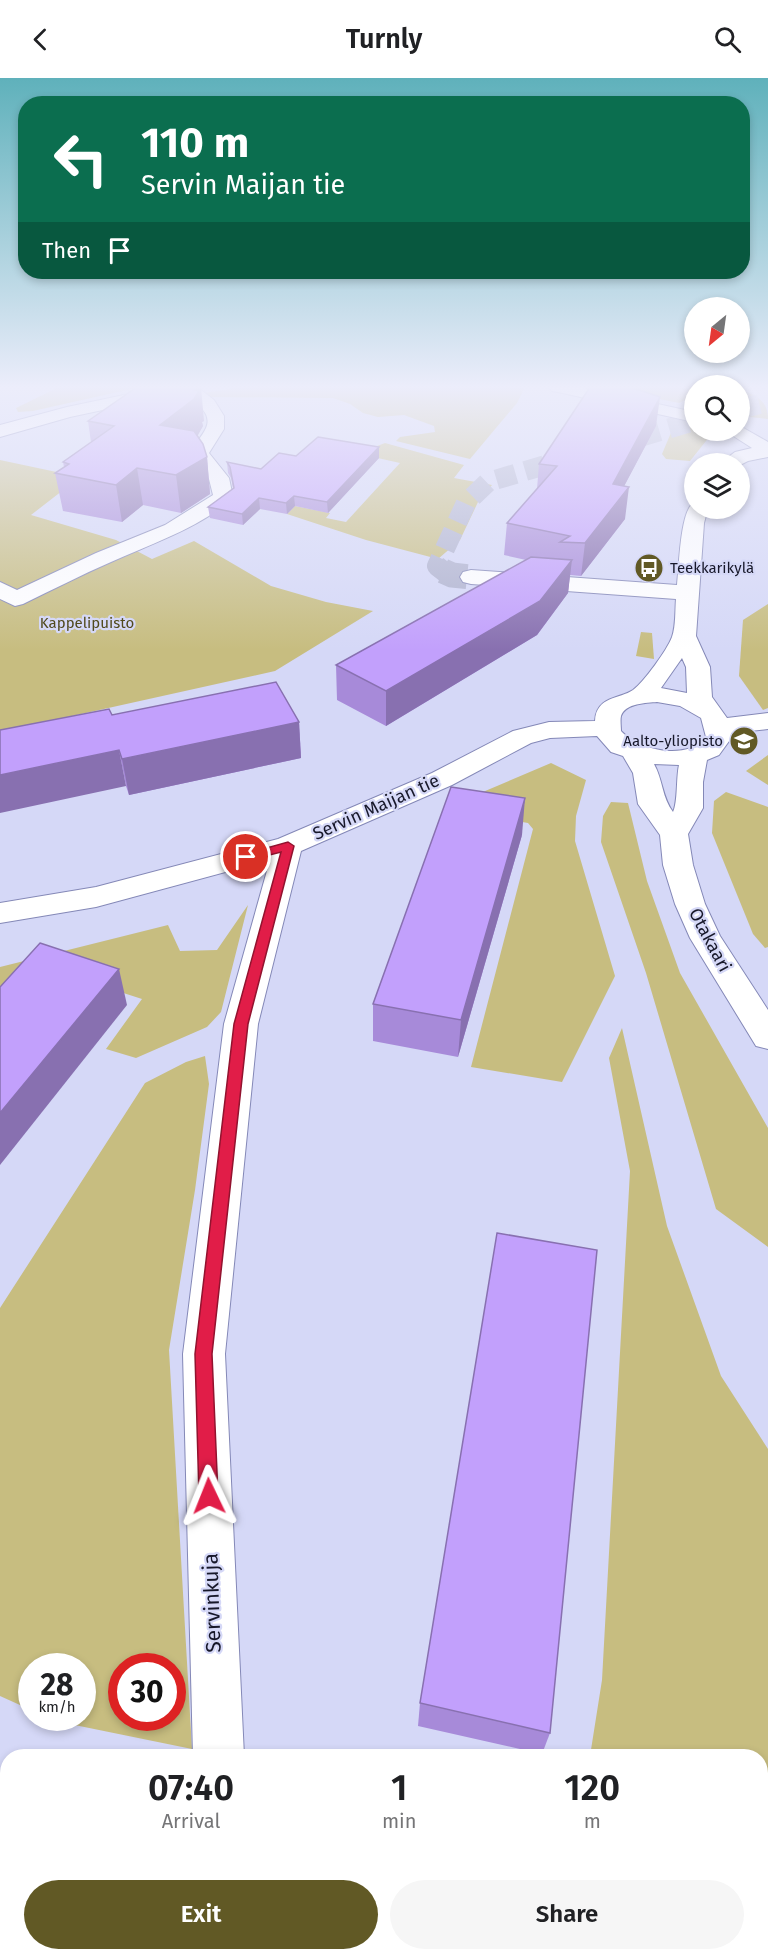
<!DOCTYPE html>
<meta charset="utf-8">
<style>
:root{--surface:#fff;--page:#f6f6f6;--text:#202124;--muted:#757577;--accent:#615925}
body{margin:0;font-family:"Fira Sans",sans-serif;background:var(--page);color:var(--text);height:100vh;display:flex;flex-direction:column;font-size:22px;white-space:nowrap}
*{box-sizing:border-box;margin:0}
p{font-size:20px;color:var(--muted)}
.icon{flex:none;width:33px;height:33px;fill:none;stroke:currentColor;stroke-width:2;stroke-linecap:round;stroke-linejoin:round}
.map{position:relative;flex:1;overflow:hidden}
.sheet{position:absolute;left:0px;top:1671px;width:768px;height:212px;display:flex;flex-direction:column;background:var(--surface);border-radius:24px 24px 0 0;box-shadow:0 3px 9px #0003}
.sheet>*{flex:none}
.hud{position:absolute;left:18px;top:18px;width:732px;height:183px;border-radius:24px;box-shadow:0 3px 9px #0003;background:#0b6e4f;color:#fff;overflow:hidden}
.needle{width:39px;rotate:209deg}
.buttons{position:absolute;left:684px;top:219px;display:grid;gap:12px}
.buttons a{display:grid;place-items:center;width:66px;height:66px;border-radius:50%;background:var(--surface);box-shadow:0 3px 9px #0003;font-size:30px}
.speed{position:absolute;left:18px;top:1575px;display:flex;gap:12px;font-size:30px;font-weight:700;text-align:center}
.speed>*{display:grid;place-content:center;width:78px;height:78px;border-radius:50%;background:var(--surface);box-shadow:0 3px 9px #0003;line-height:1}
.speed small{font-size:15px;font-weight:400}
.speed .limit{border:9px solid #d22;background:#fff;color:#111}
.pin{position:absolute;display:grid;place-items:center;width:51px;height:51px;color:#fff;margin:-26px;border:3px solid #fff;border-radius:50%;box-shadow:0 2px 6px #0007}
.me{position:absolute;width:66px;margin:-33px;rotate:358deg;stroke-linejoin:round;filter:drop-shadow(0 0 4px #0008)}
.turn{display:flex;align-items:center;gap:21px;height:126px;padding:0 24px;font-size:27px}
.turn .icon{width:78px;height:78px;stroke-width:2.5}
.turn b{display:block;font-size:42px;line-height:51px}
.then{display:flex;align-items:center;height:57px;padding:0 24px;background:#0003;gap:12px;font-size:22px}
.eta{display:flex;justify-content:space-evenly;align-items:center;height:102px;text-align:center}
.eta b{font-size:36px;font-weight:600;line-height:42px}
.action{display:flex;gap:12px;margin-top:auto;padding:12px 24px}
.action a{flex:1;height:69px;border-radius:36px;background:var(--accent);color:#fff;font-size:24px;font-weight:600;line-height:69px;text-align:center}
.action a+a{background:var(--page);color:var(--text)}
header{display:flex;justify-content:space-between;align-items:center;height:78px;padding:0 24px;background:var(--surface);font-size:27px;font-weight:600}
.map>svg:first-child{display:block}
.green{fill:#c7bd80;fill-rule:evenodd}
.lines{fill:none;stroke-linecap:round;stroke-linejoin:round}
.minor-tunnel-far1{stroke:#afb2ce;stroke-width:20;stroke-dasharray:20 10;stroke-linecap:butt}
.minor-tunnel{stroke:#afb2ce;stroke-width:25;stroke-dasharray:25 12;stroke-linecap:butt}
.minor-casing{stroke:#8488b7;stroke-width:2}
.minor{fill:#fff;fill-rule:evenodd}
.wall{fill:#a78ad9}
.shaded-wall{fill:#8870b0}
.building{fill:#c2a0fc;stroke:#8870b0;stroke-width:1.5}
.route{fill:#e11d48;stroke:#92132f;stroke-width:1.5}
.labels{text-anchor:middle;stroke-width:4.5;stroke-linejoin:round;paint-order:stroke}
.far-poi-label{font-size:15px;fill:#17182a;stroke:#d5d8f7;text-anchor:start}
.far-park-label{font-size:15px;fill:#514a1d;stroke:#d5d8f7}
.street-label{font-size:18px;fill:#17182a;stroke:#d5d8f7}
.near-street-label{font-size:21px;fill:#17182a;stroke:#d5d8f7}
</style>
<header><svg class="icon" aria-label="back" viewBox="0 0 24 24"><path d="M15 5l-7 7 7 7"/></svg>Turnly<svg class="icon" aria-label="search" viewBox="0 0 24 24"><circle cx="10" cy="10" r="6"/><path d="M15 15l6 6"/></svg></header>
<div class="map">
<svg width="768" height="1882" viewBox="0 0 768 1882">
<rect width="100%" height="100%" fill="#d5d8f7"/>
<g class="green">
<path d="M 59,309 L 140,309 L 33,333 L 18,334 L 16,330 Z"/>
<path d="M 244,309 L 512,309 L 524,311 L 517,325 L 470,381 L 396,363 L 400,359 L 435,354 L 434,348 L 404,337 L 378,339 L 363,335 L 350,326 L 333,320 L 207,319 L 203,315 Z"/>
<path d="M 600,309 L 694,309 L 694,318 L 679,325 Z"/>
<path d="M 740,311 C 756,318 768,322 768,341 L 740,338 Z"/>
<path d="M 686,349 L 694,350 L 694,352 L 704,353 L 710,358 L 690,383 L 666,381 L 662,376 L 673,350 Z"/>
<path d="M 385,365 L 464,387 L 454,400 L 492,407 L 478,424 L 460,462 L 438,481 L 366,462 L 287,436 L 295,428 L 330,435 L 326,440 L 346,444 L 400,385 L 342,372 L 372,370 Z"/>
<path d="M 0,382 L 80,399 L 31,437 L 116,462 L 152,481 L 194,463 L 271,508 L 326,524 L 373,533 L 275,593 L 0,654 Z"/>
<path d="M 768,526 L 768,630 L 763,632 L 739,598 L 743,542 Z"/>
<path d="M 641,554 L 652,555 L 654,581 L 636,578 Z"/>
<path d="M 768,677 L 768,707 L 746,693 Z"/>
<path d="M 551,685 L 586,702 L 576,738 L 575,763 L 615,898 L 562,1004 L 471,989 L 533,751 L 528,745 L 445,730 Z"/>
<path d="M 726,714 L 768,729 L 768,869 L 765,870 L 753,856 L 712,755 L 714,723 Z"/>
<path d="M 611,724 L 628,725 L 647,803 L 680,895 L 768,1050 L 768,1169 L 716,1131 L 646,895 L 601,764 L 603,738 Z"/>
<path d="M 248,827 L 221,934 L 207,949 L 136,980 L 106,971 L 142,921 L 49,891 L 0,947 L 0,889 L 168,847 L 180,873 L 217,872 Z"/>
<path d="M 622,950 L 667,1148 L 721,1298 L 768,1371 L 768,1882 L 344,1882 L 341,1875 L 760,1875 L 760,1678 L 590,1678 L 602,1602 L 630,1093 L 609,980 Z"/>
<path d="M 205,978 L 209,1006 L 195,1112 L 169,1272 L 192,1671 L 55,1643 L 47,1640 L 82,1640 L 82,1588 L 32,1588 L 31,1632 L 0,1618 L 0,1230 L 145,1005 L 186,984 ZM 122,1588 L 172,1588 L 172,1640 L 122,1640 Z"/>
</g>
<g class="lines">
<g class="minor-tunnel-far1">
<path d="M 740,331 L 768,324"/>
<path d="M 446,495 L 437,488 L 466,425 L 488,404 L 694,343"/>
</g>
<path class="minor-tunnel" d="M 443,493 L 452,497 L 471,499"/>
<g class="minor-casing">
<g id="minor">
<path d="M 162,309 L 168,310 L 171,314 L 168,318 L 70,339 L 0,359 L 0,347 L 67,329 Z"/>
<path d="M 177,309 L 197,309 L 214,322 L 224,338 L 224,351 L 209,375 L 229,400 L 233,419 L 230,423 C 194,452 153,465 111,484 C 81,497 52,512 23,526 L 15,528 L 0,521 L 0,504 L 17,512 L 96,475 L 165,447 L 213,417 L 209,401 L 190,375 C 194,366 202,359 206,350 C 215,330 184,321 177,309 Z"/>
<path d="M 549,309 L 580,309 L 694,334 L 694,344 L 558,314 L 552,313 Z"/>
<path d="M 740,348 L 768,364 L 768,379 L 748,383 L 740,387 L 740,386 L 719,386 L 735,374 L 752,370 L 724,352 L 740,352 Z"/>
<path d="M 694,425 L 694,430 L 708,430 L 704,445 L 696,558 L 710,589 L 712,619 L 727,640 L 768,635 L 768,651 L 731,655 L 732,659 L 719,677 L 707,682 L 703,704 L 703,730 L 688,756 L 693,787 L 705,826 L 720,858 L 768,932 L 768,971 L 756,968 L 690,860 L 675,826 L 663,787 L 660,757 L 638,726 L 633,695 L 623,678 L 611,674 L 597,658 L 550,660 L 531,665 L 452,707 L 301,773 L 258,946 L 225,1276 L 244,1678 L 193,1678 L 183,1276 L 224,946 L 270,782 L 96,829 L 0,845 L 0,825 L 96,809 L 278,761 L 432,695 L 513,653 L 549,644 L 595,643 C 596,618 620,621 633,612 C 644,604 667,572 672,559 C 676,548 675,532 676,521 L 471,506 L 463,504 L 460,499 L 463,494 L 471,492 L 677,507 C 679,491 680,431 694,425 ZM 682,580 L 686,589 L 687,615 L 661,610 ZM 657,624 L 680,628 L 701,640 L 706,659 C 687,683 640,673 621,653 C 621,649 620,642 621,638 C 625,625 647,625 657,624 ZM 654,686 L 679,687 C 676,700 678,724 673,734 C 662,720 663,702 654,686 Z"/>
<rect x="0" y="1711" width="8" height="52"/>
<path d="M 272,1875 L 330,1875 L 333,1882 L 275,1882 Z"/>
</g>
</g>
<use href="#minor" class="minor"/>
</g>
<g class="wall">
<path d="M 88,343 L 204,343 L 202,344 L 203,348 L 197,357 L 207,379 L 210,416 L 181,435 L 143,427 L 122,444 L 63,433 L 55,395 L 64,389 L 63,384 L 91,364 Z"/>
<path d="M 656,348 L 624,408 L 625,441 L 581,498 L 570,497 L 568,515 L 537,557 L 386,648 L 337,622 L 336,587 L 526,482 L 504,477 L 507,445 L 537,411 L 539,386 Z"/>
<path d="M 296,378 L 379,380 L 328,435 L 295,428 L 287,436 L 260,431 L 243,447 L 210,440 L 208,429 L 233,410 L 231,400 L 228,395 L 227,384 L 261,391 Z"/>
<path d="M 112,637 L 299,644 L 301,680 L 129,717 L 126,708 Z"/>
<path d="M 522,757 L 458,979 L 373,963 L 373,926 Z"/>
<path d="M 420,1625 L 550,1655 L 542,1676 L 418,1648 Z"/>
</g>
<g class="shaded-wall">
<path d="M 200,309 L 201,309 L 204,343 L 202,344 L 203,348 L 198,357 L 164,383 L 160,347 L 195,312 Z"/>
<path d="M 660,319 L 656,348 L 611,433 L 629,409 L 625,441 L 581,498 L 585,465 L 613,406 Z"/>
<path d="M 379,369 L 379,380 L 328,435 L 327,424 Z"/>
<path d="M 207,379 L 210,416 L 181,435 L 176,397 Z"/>
<path d="M 137,390 L 143,427 L 122,444 L 116,407 Z"/>
<path d="M 294,418 L 295,428 L 287,436 L 286,425 Z"/>
<path d="M 259,420 L 260,431 L 243,447 L 242,436 Z"/>
<path d="M 572,482 L 568,515 L 537,557 L 386,648 L 386,613 Z"/>
<path d="M 299,644 L 301,680 L 129,717 L 122,681 Z"/>
<path d="M 119,672 L 126,708 L 0,735 L 0,697 Z"/>
<path d="M 525,720 L 522,757 L 458,979 L 461,942 Z"/>
<path d="M 119,891 L 127,927 L 0,1087 L 0,1035 Z"/>
</g>
<g class="building">
<path d="M 137,309 L 200,309 L 195,312 L 199,313 L 194,321 L 160,347 L 194,353 L 203,366 L 207,379 L 176,397 L 137,390 L 116,407 L 55,395 L 69,386 L 63,384 L 114,348 L 88,343 Z"/>
<path d="M 590,309 L 630,309 L 660,319 L 613,406 L 629,409 L 585,465 L 560,464 L 570,458 L 507,445 L 557,388 L 539,386 Z"/>
<path d="M 318,359 L 379,369 L 327,424 L 294,418 L 286,425 L 259,420 L 242,436 L 208,429 L 234,410 L 230,389 L 227,384 L 261,391 L 279,375 L 296,378 Z"/>
<path d="M 531,479 L 572,482 L 540,523 L 386,613 L 336,587 Z"/>
<path d="M 276,604 L 299,644 L 122,681 L 119,672 L 0,697 L 0,652 L 109,631 L 112,637 Z"/>
<path d="M 451,709 L 525,720 L 461,942 L 373,926 Z"/>
<path d="M 40,865 L 119,891 L 0,1035 L 0,909 Z"/>
<path d="M 497,1155 L 597,1172 L 550,1655 L 420,1625 Z"/>
<path d="M 61,1875 L 78,1875 L 97,1882 L 58,1882 Z"/>
</g>
<linearGradient id="sky" x2="0" y2="1"><stop stop-color="#5fb1bb"/><stop offset="0.54" stop-color="#ecedfb"/><stop offset="1" stop-color="#ecedfb" stop-opacity="0"/></linearGradient>
<rect width="768" height="572" fill="url(#sky)"/>
<path class="route" d="M 288,764 L 294,768 L 248,946 L 212,1276 L 218,1418 L 215,1425 L 209,1427 L 202,1425 L 199,1418 L 195,1276 L 234,946 L 281,774 L 246,783 L 240,779 L 241,777 Z"/>
<defs>
<g id="bus-disc" transform="scale(1.5)"><circle r="9.5" fill="#615925" stroke="#d5d8f7"/><path d="M-5-6H5V4H4V6H2V4H-2V6H-4V4H-5ZM-3.5-4V0h7V-4ZM-3.5 1.2v1.5H-2V1.2ZM2 1.2v1.5H3.5V1.2Z" fill="#fff"/></g>
<g id="university-disc" transform="scale(1.5)"><circle r="9.5" fill="#615925" stroke="#d5d8f7"/><path d="M0-5L7-2L0 1L-7-2ZM-4 1L0 2.5L4 1V4Q0 6-4 4Z" fill="#fff"/></g>
</defs>
<g fill-rule="evenodd">
<use href="#bus-disc" x="649" y="490"/>
<use href="#university-disc" x="744" y="663"/>
</g>
<g class="labels">
<g class="far-poi-label">
<text x="670" y="495">Teekkarikylä</text>
<text x="723" y="668" text-anchor="end">Aalto-yliopisto</text>
</g>
<g class="far-park-label">
<text x="87" y="550">Kappelipuisto</text>
</g>
<g class="street-label">
<text transform="translate(376 729) rotate(-24)" y="6">Servin Maijan tie</text>
<text transform="translate(710 862) rotate(62)" y="6">Otakaari</text>
</g>
<g class="near-street-label">
<text transform="translate(212 1525) rotate(-92)" y="7">Servinkuja</text>
</g>
</g>
</svg>
<div class="buttons">
<a><svg class="needle" viewBox="-14 -14 28 28"><path d="M0-13l5 13h-10z" fill="#e53935"/><path d="M0 13l5-13h-10z" fill="#757577"/></svg></a>
<a><svg class="icon" aria-label="search" viewBox="0 0 24 24"><circle cx="10" cy="10" r="6"/><path d="M15 15l6 6"/></svg></a>
<a><svg class="icon" aria-label="layers" viewBox="0 0 24 24"><path d="M12 4l9 5-9 5-9-5zM3 14l9 5 9-5"/></svg></a>
</div>
<div class="speed"><div>28<small>km/h</small></div><div class="limit">30</div></div>
<div class="pin" style="left:246px;top:779px;background:#d93025"><svg class="icon" aria-label="arrive" viewBox="0 0 24 24"><path d="M6 21V4h12l-3 4 3 4H6"/></svg></div>
<svg class="me" style="left:209px;top:1418px" viewBox="-20 -20 40 40"><path d="M0-17L14 15 0 8-14 15z" fill="#e11d48" stroke="#fff" stroke-width="4"/></svg>
<div class="hud">
<div class="turn"><svg class="icon" aria-label="left" viewBox="0 0 24 24"><path d="M17 20v-9H6M10 6l-5 5 5 5"/></svg><div><b>110 m</b>Servin Maijan tie</div></div>
<div class="then">Then<svg class="icon" aria-label="arrive" viewBox="0 0 24 24"><path d="M6 21V4h12l-3 4 3 4H6"/></svg></div>
</div>
<section class="sheet">
<div class="eta">
<div><b>07:40</b><p>Arrival</p></div>
<div><b>1</b><p>min</p></div>
<div><b>120</b><p>m</p></div>
</div>
<div class="action"><a>Exit</a><a>Share</a></div>
</section>
</div>
